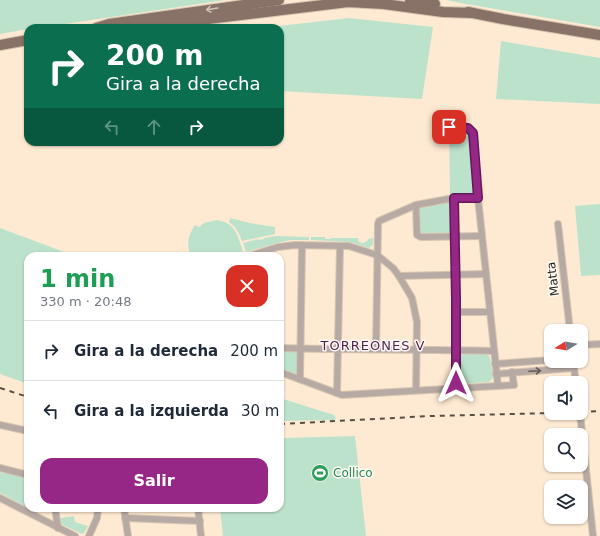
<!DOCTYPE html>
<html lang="es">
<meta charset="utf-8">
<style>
:root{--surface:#fff;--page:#f2f2f3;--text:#1f2937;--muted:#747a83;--line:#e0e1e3;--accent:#962787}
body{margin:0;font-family:"DejaVu Sans",sans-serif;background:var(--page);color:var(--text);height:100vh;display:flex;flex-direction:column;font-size:15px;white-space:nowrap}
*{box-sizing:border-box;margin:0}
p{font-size:13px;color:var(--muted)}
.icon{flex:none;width:22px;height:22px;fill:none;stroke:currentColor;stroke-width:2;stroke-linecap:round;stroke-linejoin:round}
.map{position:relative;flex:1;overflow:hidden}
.side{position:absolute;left:24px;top:252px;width:260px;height:260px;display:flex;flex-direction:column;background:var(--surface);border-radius:12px;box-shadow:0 1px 3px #0004}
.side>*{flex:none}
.top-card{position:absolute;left:24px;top:24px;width:260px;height:122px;border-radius:12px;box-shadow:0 1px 3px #0004;background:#0b6e4f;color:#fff;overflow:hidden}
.needle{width:26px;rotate:259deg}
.fabs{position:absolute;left:544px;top:324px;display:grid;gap:8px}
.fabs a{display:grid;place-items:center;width:44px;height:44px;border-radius:8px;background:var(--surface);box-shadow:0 1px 3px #0004;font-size:20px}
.pin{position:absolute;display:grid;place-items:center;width:34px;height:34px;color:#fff;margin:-17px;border-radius:8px;box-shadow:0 2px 6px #0006}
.me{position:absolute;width:44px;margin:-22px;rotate:0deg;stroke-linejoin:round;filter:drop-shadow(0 0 3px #0008)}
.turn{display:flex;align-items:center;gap:14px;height:84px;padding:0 16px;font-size:18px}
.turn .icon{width:52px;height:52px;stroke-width:2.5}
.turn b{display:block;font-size:28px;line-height:34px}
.lanes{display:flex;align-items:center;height:38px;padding:0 16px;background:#0003;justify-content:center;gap:20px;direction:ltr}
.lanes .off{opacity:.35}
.round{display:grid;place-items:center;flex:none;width:42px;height:42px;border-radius:12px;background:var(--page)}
.summary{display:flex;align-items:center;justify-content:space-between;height:68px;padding:0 16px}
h1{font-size:24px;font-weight:700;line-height:30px;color:#1e9e55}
.button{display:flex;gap:8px;margin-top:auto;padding:8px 16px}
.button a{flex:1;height:46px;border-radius:12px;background:var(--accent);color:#fff;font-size:16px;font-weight:700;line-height:46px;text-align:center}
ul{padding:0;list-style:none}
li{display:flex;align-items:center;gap:12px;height:60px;padding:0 16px;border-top:1px solid var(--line)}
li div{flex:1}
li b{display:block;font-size:15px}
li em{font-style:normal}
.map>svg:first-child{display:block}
.green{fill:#bde2cc}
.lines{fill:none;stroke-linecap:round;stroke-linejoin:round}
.minor-casing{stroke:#d7c5b0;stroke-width:8}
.primary-casing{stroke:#d7c5b0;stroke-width:12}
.minor{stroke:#b7aaa4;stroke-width:6}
.primary{stroke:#887167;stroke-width:10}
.rail{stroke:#584e42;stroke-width:2;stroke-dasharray:5 5;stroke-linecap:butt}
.oneway{stroke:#cfc3bc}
.oneway2{stroke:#675d55}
.route-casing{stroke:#621958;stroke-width:10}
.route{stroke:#962787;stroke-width:7}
.labels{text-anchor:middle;stroke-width:3;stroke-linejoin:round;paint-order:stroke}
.street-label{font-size:12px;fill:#251e15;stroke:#fefaf5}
.leisure-label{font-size:12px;fill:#27864d;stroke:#fefaf5;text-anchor:start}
.neighbourhood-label{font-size:13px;letter-spacing:1px;fill:#541e4b;stroke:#fefaf5}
</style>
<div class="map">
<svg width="600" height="536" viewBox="0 0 600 536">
<rect width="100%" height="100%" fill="#feead2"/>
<g class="green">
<path d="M 0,0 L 225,0 L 38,28 L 28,28 L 28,29 L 0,34 Z"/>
<path d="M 446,0 L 600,0 L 600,27 L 466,4 Z"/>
<path d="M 349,18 L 433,27 L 422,99 L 280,91 L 280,28 L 261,28 Z"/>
<path d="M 501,41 L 600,58 L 600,104 L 496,99 Z"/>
<path d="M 449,130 L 466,130 L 470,134 L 475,190 L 471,195 L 450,195 Z"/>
<path d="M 447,202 L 450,203 L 451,205 L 452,234 L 419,235 L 418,208 L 425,206 Z"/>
<path d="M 600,204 L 600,275 L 581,276 L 575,206 Z"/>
<path d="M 230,218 L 250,223 L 275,227 L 275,234 L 242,241 C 239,233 236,227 229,222 Z"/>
<path d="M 217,220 C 236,223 238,236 243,252 L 226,256 L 191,256 C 186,243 188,236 195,225 L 199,227 L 204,223 Z"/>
<path d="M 0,228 L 75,256 L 28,256 L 28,384 L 0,374 Z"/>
<path d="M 275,236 L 309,237 L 309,240 L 291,240 L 281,242 L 246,252 L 243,243 L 258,239 L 259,240 L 264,239 L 264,238 Z"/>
<path d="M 311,237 L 325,237 L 325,239 L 330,239 L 330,238 L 358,238 L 359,242 L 363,243 L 367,241 L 368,239 L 373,238 L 373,245 L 369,248 L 350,242 L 311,240 Z"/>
<path d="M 280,350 L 298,350 L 298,375 L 280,369 Z"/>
<path d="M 457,353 L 486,354 L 490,357 L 493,378 L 489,382 L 458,384 Z"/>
<path d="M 280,398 L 334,415 L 336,418 L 334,420 L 280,421 Z"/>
<path d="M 355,436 L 366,536 L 223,536 L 220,508 L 280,508 L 280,438 Z"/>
<path d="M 1,470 L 28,475 L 28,508 L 0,493 L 0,473 Z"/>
<path d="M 74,516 L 75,522 L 88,526 L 84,533 L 82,534 L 61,524 L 61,518 Z"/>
</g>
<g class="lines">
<g class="minor-casing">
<g id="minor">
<path d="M 449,127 L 468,128 L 473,133 L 478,198 L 498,386"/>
<path d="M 454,198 L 456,312 L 456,388"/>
<path d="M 416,205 L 417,235 L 421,237 L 482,236"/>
<path d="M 558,224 L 570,331"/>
<path d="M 249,256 L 278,247 L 295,245 L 349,246 L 377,255 L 393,268 L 399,276 L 412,298 L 417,322 L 416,390"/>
<path d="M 399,276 L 486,274"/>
<path d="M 456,312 L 490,312"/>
<path d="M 581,345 L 600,344"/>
<path d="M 280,348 C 351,350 422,349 493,351"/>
<path d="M 376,349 L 378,224 L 379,221 L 416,205 L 454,198 L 478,198"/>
<path d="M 573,361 L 576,383"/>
<path d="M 495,364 L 551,360"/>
<path d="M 280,372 L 342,395 L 514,385 L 512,372"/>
<path d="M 496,374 L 574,368"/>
<path d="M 300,379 L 302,245"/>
<path d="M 337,393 L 340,246"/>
<path d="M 580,413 L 593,536"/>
<path d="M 0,425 L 28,431"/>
<path d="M 0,468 L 28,475"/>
<path d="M 0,498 L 75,536"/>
<path d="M 55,508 L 58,528"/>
<path d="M 124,508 L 128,536"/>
<path d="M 198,508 L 201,536"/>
<path d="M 125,518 L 200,521"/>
<path d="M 89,536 L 97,518 L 98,508"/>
</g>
</g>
<g class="primary-casing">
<g id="primary">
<path d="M 410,0 L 435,4"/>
<path d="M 468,12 L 503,19 L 600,35"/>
<path d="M 96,28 L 109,24 L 279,0"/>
<path d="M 133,28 L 348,2 L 384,4 L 443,12 L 473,13"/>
<path d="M 0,45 L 28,40"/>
</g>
</g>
<use href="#minor" class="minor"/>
<use href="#primary" class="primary"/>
<g class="rail">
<path d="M 0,388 L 28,397"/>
<path d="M 581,412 L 600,411"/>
<path d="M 280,424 L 431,416 L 551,413"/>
</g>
</g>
<defs><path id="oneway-shaft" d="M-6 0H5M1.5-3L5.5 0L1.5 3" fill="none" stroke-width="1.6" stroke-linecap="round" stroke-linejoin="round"/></defs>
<use class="oneway" href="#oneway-shaft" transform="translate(212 9) rotate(171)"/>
<use class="oneway2" href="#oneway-shaft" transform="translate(535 371) rotate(-3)"/>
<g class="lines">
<g class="route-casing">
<path id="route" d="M 449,127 L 468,128 L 473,133 L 478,198 L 454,198 L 456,299 L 456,383"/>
</g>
<use href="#route" class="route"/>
</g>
<defs>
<g id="stadium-disc" transform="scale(0.9)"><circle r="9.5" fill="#2e9e5b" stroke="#fefaf5"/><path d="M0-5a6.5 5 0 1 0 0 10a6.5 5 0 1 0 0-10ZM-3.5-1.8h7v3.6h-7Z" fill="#fff"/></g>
</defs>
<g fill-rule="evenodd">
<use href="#stadium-disc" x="320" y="473"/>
</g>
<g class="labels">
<g class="street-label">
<text transform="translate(553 279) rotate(-97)" y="4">Matta</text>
</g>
<g class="leisure-label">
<text x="333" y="477">Collico</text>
</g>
<g class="neighbourhood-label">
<text x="373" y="350">TORREONES V</text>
</g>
</g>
</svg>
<div class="fabs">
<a><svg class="needle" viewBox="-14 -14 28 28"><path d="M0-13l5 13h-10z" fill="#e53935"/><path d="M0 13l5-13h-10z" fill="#747a83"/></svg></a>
<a><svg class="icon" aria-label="sound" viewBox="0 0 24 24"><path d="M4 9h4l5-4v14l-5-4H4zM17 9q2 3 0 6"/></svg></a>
<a><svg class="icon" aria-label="search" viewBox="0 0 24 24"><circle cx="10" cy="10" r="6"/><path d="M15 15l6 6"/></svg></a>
<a><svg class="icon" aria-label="layers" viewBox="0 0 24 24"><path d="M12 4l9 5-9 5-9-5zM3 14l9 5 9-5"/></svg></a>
</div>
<div class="pin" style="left:449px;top:127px;background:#d93025"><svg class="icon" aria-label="arrive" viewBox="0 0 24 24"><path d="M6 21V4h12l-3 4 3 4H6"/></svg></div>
<svg class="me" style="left:456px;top:383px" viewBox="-20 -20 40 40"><path d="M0-17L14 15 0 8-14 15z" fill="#962787" stroke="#fff" stroke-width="4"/></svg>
<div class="top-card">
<div class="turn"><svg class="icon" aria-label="right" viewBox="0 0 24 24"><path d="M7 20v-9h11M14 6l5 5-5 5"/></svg><div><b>200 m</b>Gira a la derecha</div></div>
<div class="lanes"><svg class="icon off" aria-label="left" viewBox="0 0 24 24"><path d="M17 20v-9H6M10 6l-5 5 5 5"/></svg><svg class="icon off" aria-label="ahead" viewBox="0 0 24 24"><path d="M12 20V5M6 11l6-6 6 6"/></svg><svg class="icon" aria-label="right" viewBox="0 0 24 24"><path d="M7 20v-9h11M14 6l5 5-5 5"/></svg></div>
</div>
<section class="side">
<div class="summary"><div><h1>1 min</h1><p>330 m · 20:48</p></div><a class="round" style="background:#d93025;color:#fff"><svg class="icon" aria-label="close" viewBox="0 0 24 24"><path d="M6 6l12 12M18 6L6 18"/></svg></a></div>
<ul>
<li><svg class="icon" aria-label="right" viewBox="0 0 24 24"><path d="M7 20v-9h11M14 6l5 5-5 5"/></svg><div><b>Gira a la derecha</b></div><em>200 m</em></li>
<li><svg class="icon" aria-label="left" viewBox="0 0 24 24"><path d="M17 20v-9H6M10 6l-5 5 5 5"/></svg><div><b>Gira a la izquierda</b></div><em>30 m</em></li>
</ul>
<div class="button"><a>Salir</a></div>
</section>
</div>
